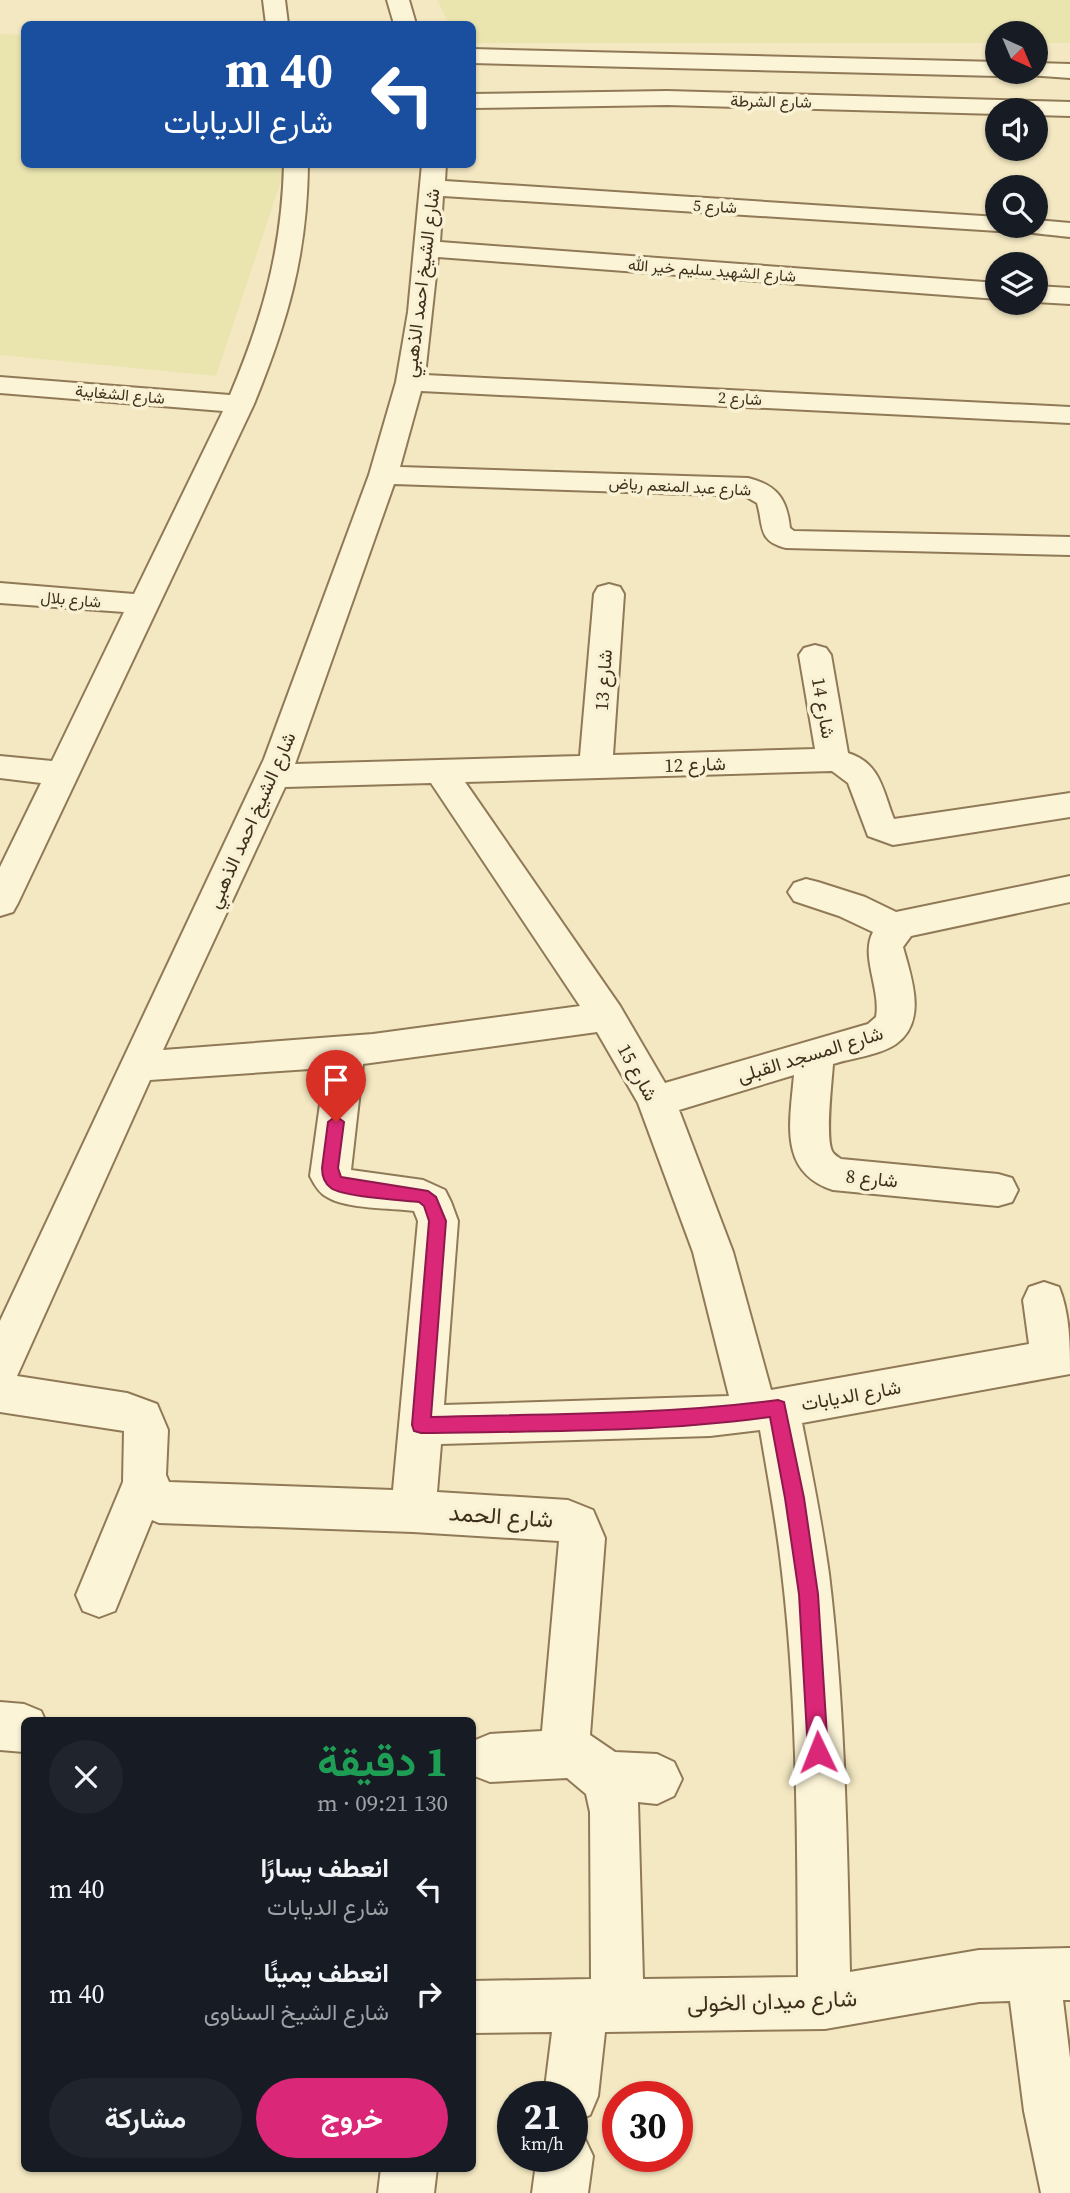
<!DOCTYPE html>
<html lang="ar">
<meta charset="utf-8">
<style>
:root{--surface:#171b24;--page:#20242c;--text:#f1f3f6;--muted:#9ea1a6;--accent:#db2777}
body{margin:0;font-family:"Source Serif 4",Vazirmatn,serif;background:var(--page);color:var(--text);direction:rtl;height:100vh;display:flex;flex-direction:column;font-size:26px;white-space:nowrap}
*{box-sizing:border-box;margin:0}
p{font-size:23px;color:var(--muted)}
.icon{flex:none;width:38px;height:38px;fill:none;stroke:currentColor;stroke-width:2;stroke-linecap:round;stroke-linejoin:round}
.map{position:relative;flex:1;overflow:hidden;direction:ltr}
.panel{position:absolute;left:21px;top:1717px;width:455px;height:455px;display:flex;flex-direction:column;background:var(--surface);border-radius:10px;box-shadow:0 2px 5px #0004;direction:rtl}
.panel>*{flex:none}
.guide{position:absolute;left:21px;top:21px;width:455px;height:147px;border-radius:10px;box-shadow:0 2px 5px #0004;direction:rtl;background:#1a4fa0;color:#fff;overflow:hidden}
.needle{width:46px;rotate:136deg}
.buttons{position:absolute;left:985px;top:21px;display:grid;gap:14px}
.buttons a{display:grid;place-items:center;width:63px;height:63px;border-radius:50%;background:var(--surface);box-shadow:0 2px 5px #0004;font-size:35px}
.speed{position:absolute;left:497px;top:2081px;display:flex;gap:14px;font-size:35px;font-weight:700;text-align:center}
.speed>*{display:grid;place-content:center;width:91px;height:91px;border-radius:50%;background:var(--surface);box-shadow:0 2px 5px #0004;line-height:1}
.speed small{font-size:18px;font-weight:400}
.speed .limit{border:10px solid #d22;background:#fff;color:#111}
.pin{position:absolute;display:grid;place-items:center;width:60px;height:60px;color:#fff;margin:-72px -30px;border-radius:50% 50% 50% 0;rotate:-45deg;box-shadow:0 0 7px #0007}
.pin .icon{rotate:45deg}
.me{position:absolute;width:77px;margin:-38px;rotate:358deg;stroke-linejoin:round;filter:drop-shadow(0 0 5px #0008)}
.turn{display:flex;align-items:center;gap:24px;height:147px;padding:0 28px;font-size:32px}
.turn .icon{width:91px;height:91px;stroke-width:2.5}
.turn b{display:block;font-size:49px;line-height:60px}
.round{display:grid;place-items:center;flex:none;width:74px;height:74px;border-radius:37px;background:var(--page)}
.head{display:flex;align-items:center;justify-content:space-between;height:119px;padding:0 28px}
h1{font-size:42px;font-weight:700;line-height:52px;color:#1e9e55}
.action{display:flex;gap:14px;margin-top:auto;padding:14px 28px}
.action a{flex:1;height:80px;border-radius:42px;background:var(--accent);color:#fff;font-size:28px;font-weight:700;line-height:80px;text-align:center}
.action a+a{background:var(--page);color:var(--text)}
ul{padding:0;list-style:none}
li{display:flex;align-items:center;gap:21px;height:105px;padding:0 28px}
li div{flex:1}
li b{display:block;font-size:26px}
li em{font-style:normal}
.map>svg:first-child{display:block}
.farmland{fill:#eae5af}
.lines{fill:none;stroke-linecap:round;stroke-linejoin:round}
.minor-casing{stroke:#907957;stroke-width:4}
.minor{fill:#fcf4d7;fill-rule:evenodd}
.route{fill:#db2777;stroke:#8e194d;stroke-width:2}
.labels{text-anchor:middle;stroke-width:7;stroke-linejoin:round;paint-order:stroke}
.far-street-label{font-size:16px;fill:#3e2f1d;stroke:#f9f1d3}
.street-label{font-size:19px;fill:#3e2f1d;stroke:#f9f1d3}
.near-street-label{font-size:23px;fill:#3e2f1d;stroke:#f9f1d3}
</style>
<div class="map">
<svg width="1070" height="2193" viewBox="0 0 1070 2193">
<rect width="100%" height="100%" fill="#f3e8c2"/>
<g class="farmland">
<path d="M 437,0 L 1070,0 L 1070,43 L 1036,43 L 1036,33 L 998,33 L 997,43 L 473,43 L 472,24 L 449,24 Z"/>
<path d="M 0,34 L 24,35 L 24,164 L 283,165 L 283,175 L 216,376 L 0,355 Z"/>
</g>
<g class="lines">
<g class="minor-casing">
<g id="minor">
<path d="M 263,0 L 285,0 L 288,24 L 266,24 Z"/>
<path d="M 387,0 L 409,0 L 416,24 L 394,24 Z"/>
<path d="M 472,49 L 998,62 L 998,72 L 1007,72 L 998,76 L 472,63 Z"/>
<path d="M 1036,63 L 1070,64 L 1070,78 L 1028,75 L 1026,72 L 1036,72 Z"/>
<path d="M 667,91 L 1070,102 L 1070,116 L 1036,115 L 1036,110 L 998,110 L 998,114 L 667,105 L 472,108 L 472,94 Z"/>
<path d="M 284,164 L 308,164 C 307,256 288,320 254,404 L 18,903 L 13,912 L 0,916 L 0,867 L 41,783 L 0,778 L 0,756 L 52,761 L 124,612 L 0,603 L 0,583 L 134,594 L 223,411 L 0,393 L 0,377 L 230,395 C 263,317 282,249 284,164 Z"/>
<path d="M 422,164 L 446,164 L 445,181 L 998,217 L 998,226 L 1036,226 L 1036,220 L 1070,223 L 1070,237 C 1056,236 1006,229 998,231 L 443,196 L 440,242 L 998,283 L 998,299 L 438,257 L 425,375 L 1070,407 L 1070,423 L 421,391 L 400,467 L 748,478 C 777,485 787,499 790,528 L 794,531 L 1070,537 L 1070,555 L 786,548 C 757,541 764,526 757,503 L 745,496 L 394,484 L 295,764 L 580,756 L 594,594 L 598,587 L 609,584 L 620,587 L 624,594 L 613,755 L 815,749 L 799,655 L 804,648 L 815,645 L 826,648 L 831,655 L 848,753 C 881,763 883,792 894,819 L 1070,793 L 1070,817 L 893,845 L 868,836 L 848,783 L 832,771 L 465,782 L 620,1006 L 665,1083 L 868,1024 L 876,1017 C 881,989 860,956 873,932 L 839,916 L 794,901 L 788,892 L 794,883 L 806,879 L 818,882 L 865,897 L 896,912 L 1070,876 L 1070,902 L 911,936 L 903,947 C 911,977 928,1021 896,1044 C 880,1055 852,1058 833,1064 C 832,1081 825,1137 832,1151 C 833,1154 838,1157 841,1159 L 998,1174 L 1012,1178 L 1018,1190 L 1012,1202 L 998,1206 L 833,1190 C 778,1172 790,1122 794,1075 L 679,1110 L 733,1252 L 771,1390 L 1029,1344 L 1023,1300 L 1029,1287 L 1044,1282 L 1059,1287 C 1070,1314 1070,1345 1070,1374 L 802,1423 C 812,1473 822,1523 829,1574 C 845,1706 847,1840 850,1972 L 979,1950 L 1070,1948 L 1070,2000 L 1063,2000 L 1070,2058 L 1070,2193 L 1041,2193 L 1024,2111 L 1010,2001 L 979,2002 L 825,2029 L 605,2032 L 598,2096 L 590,2115 L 572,2123 L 572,2096 L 544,2096 L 552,2032 L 472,2033 L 472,1981 L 591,1979 L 590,1812 L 586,1794 L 567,1778 L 490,1782 L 472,1775 L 473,1741 L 490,1734 L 542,1731 L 559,1541 L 413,1532 L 159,1523 L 152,1520 L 115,1611 L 99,1617 L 83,1611 L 76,1595 L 123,1482 L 124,1431 L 0,1412 L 0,1321 L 264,759 L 369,475 L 396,382 L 408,312 ZM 431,783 L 580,1006 L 373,1034 L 163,1050 L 285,787 ZM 597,1032 L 638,1103 L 693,1252 L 729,1396 L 444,1405 L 458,1221 L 451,1202 L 445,1190 L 423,1180 L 351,1170 L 363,1064 ZM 325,1068 L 310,1176 C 314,1184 319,1193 327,1197 C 346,1209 391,1208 414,1211 L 418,1221 L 393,1490 L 169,1482 L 166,1475 L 168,1430 L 157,1404 L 127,1393 L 17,1376 L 150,1080 ZM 760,1430 C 768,1478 777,1525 782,1572 C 798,1707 797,1842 798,1977 L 643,1979 L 638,1802 L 657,1804 L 674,1796 L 682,1779 L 674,1762 L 657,1754 L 615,1752 L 590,1735 L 605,1538 L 593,1510 L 568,1500 L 437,1492 L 441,1444 L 710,1436 Z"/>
<path d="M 1036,286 L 1070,288 L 1070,304 L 1036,302 Z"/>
<path d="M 0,1702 L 24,1704 L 41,1711 L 45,1720 L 24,1720 L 24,1752 L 0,1750 Z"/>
<path d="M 572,2131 L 584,2137 L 593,2156 L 588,2193 L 532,2193 L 537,2156 L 572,2156 Z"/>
<path d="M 381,2168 L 437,2168 L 434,2193 L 378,2193 Z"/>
</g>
</g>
<use href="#minor" class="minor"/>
</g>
<path class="route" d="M 336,1116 L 344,1122 L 338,1168 L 341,1177 L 428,1191 L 436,1197 L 446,1221 L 431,1417 C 547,1414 662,1415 778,1400 L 784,1402 L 804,1498 L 818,1594 L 828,1752 L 825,1759 L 818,1762 L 811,1759 L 808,1752 L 799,1594 L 785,1498 L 770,1417 C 655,1433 537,1431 421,1433 L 414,1431 L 412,1425 L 429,1221 L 424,1206 L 419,1202 C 401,1200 343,1197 331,1188 C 324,1183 322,1176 322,1168 L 328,1122 Z"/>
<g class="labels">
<g class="far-street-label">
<text transform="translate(771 101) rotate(1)" y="6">شارع الشرطة</text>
<text transform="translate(715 206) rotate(3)" y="6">شارع 5</text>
<text transform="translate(712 270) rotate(4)" y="6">شارع الشهيد سليم خير الله</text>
<text transform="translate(120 394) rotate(5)" y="6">شارع الشغايبة</text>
<text transform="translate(740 398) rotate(3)" y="6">شارع 2</text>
<text transform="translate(680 486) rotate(3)" y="6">شارع عبد المنعم رياض</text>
<text transform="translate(71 599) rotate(5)" y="6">شارع بلال</text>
</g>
<g class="street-label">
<text transform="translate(421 283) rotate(-83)" y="7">شارع الشيخ احمد الذهبي</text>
<text transform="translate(603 680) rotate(-86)" y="7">شارع 13</text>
<text transform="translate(824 708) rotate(80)" y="7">شارع 14</text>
<text transform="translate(695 764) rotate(-2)" y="7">شارع 12</text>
<text transform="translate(251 820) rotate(-66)" y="7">شارع الشيخ احمد الذهبي</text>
<text transform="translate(810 1054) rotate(-17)" y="7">شارع المسجد القبلى</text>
<text transform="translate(638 1072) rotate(61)" y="7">شارع 15</text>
<text transform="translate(872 1178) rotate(6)" y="7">شارع 8</text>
<text transform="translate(851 1395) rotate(-10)" y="7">شارع الديابات</text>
</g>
<g class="near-street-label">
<text transform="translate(501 1516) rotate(4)" y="8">شارع الحمد</text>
<text transform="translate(772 2001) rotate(-2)" y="8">شارع ميدان الخولى</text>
</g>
</g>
</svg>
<div class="buttons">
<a><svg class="needle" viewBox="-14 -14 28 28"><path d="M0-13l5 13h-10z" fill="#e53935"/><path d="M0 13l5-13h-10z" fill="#9ea1a6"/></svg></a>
<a><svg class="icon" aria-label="sound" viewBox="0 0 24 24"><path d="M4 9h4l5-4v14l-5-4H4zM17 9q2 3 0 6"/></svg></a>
<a><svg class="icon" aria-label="search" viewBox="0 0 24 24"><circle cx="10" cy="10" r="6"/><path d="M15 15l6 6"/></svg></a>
<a><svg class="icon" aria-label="layers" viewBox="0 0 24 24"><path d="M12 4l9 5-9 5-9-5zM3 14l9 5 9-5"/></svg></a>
</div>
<div class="speed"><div>21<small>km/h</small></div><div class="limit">30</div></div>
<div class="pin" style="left:336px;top:1122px;background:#d93025"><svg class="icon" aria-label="arrive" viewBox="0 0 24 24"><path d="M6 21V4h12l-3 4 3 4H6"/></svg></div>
<svg class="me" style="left:818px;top:1752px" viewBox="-20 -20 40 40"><path d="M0-17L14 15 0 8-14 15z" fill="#db2777" stroke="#fff" stroke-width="4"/></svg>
<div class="guide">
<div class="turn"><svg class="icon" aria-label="left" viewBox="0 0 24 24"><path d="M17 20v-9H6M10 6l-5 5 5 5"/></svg><div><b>40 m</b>شارع الديابات</div></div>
</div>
<section class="panel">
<div class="head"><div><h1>1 دقيقة</h1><p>130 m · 09:21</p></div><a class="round"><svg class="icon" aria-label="close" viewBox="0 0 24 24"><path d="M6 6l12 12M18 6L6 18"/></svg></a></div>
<ul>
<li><svg class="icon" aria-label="left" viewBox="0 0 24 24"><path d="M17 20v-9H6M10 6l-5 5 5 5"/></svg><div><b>انعطف يسارًا</b><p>شارع الديابات</p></div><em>40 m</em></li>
<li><svg class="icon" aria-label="right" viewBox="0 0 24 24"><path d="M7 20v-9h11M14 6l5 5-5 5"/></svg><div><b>انعطف يمينًا</b><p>شارع الشيخ السناوى</p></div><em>40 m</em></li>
</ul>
<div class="action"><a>خروج</a><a>مشاركة</a></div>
</section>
</div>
